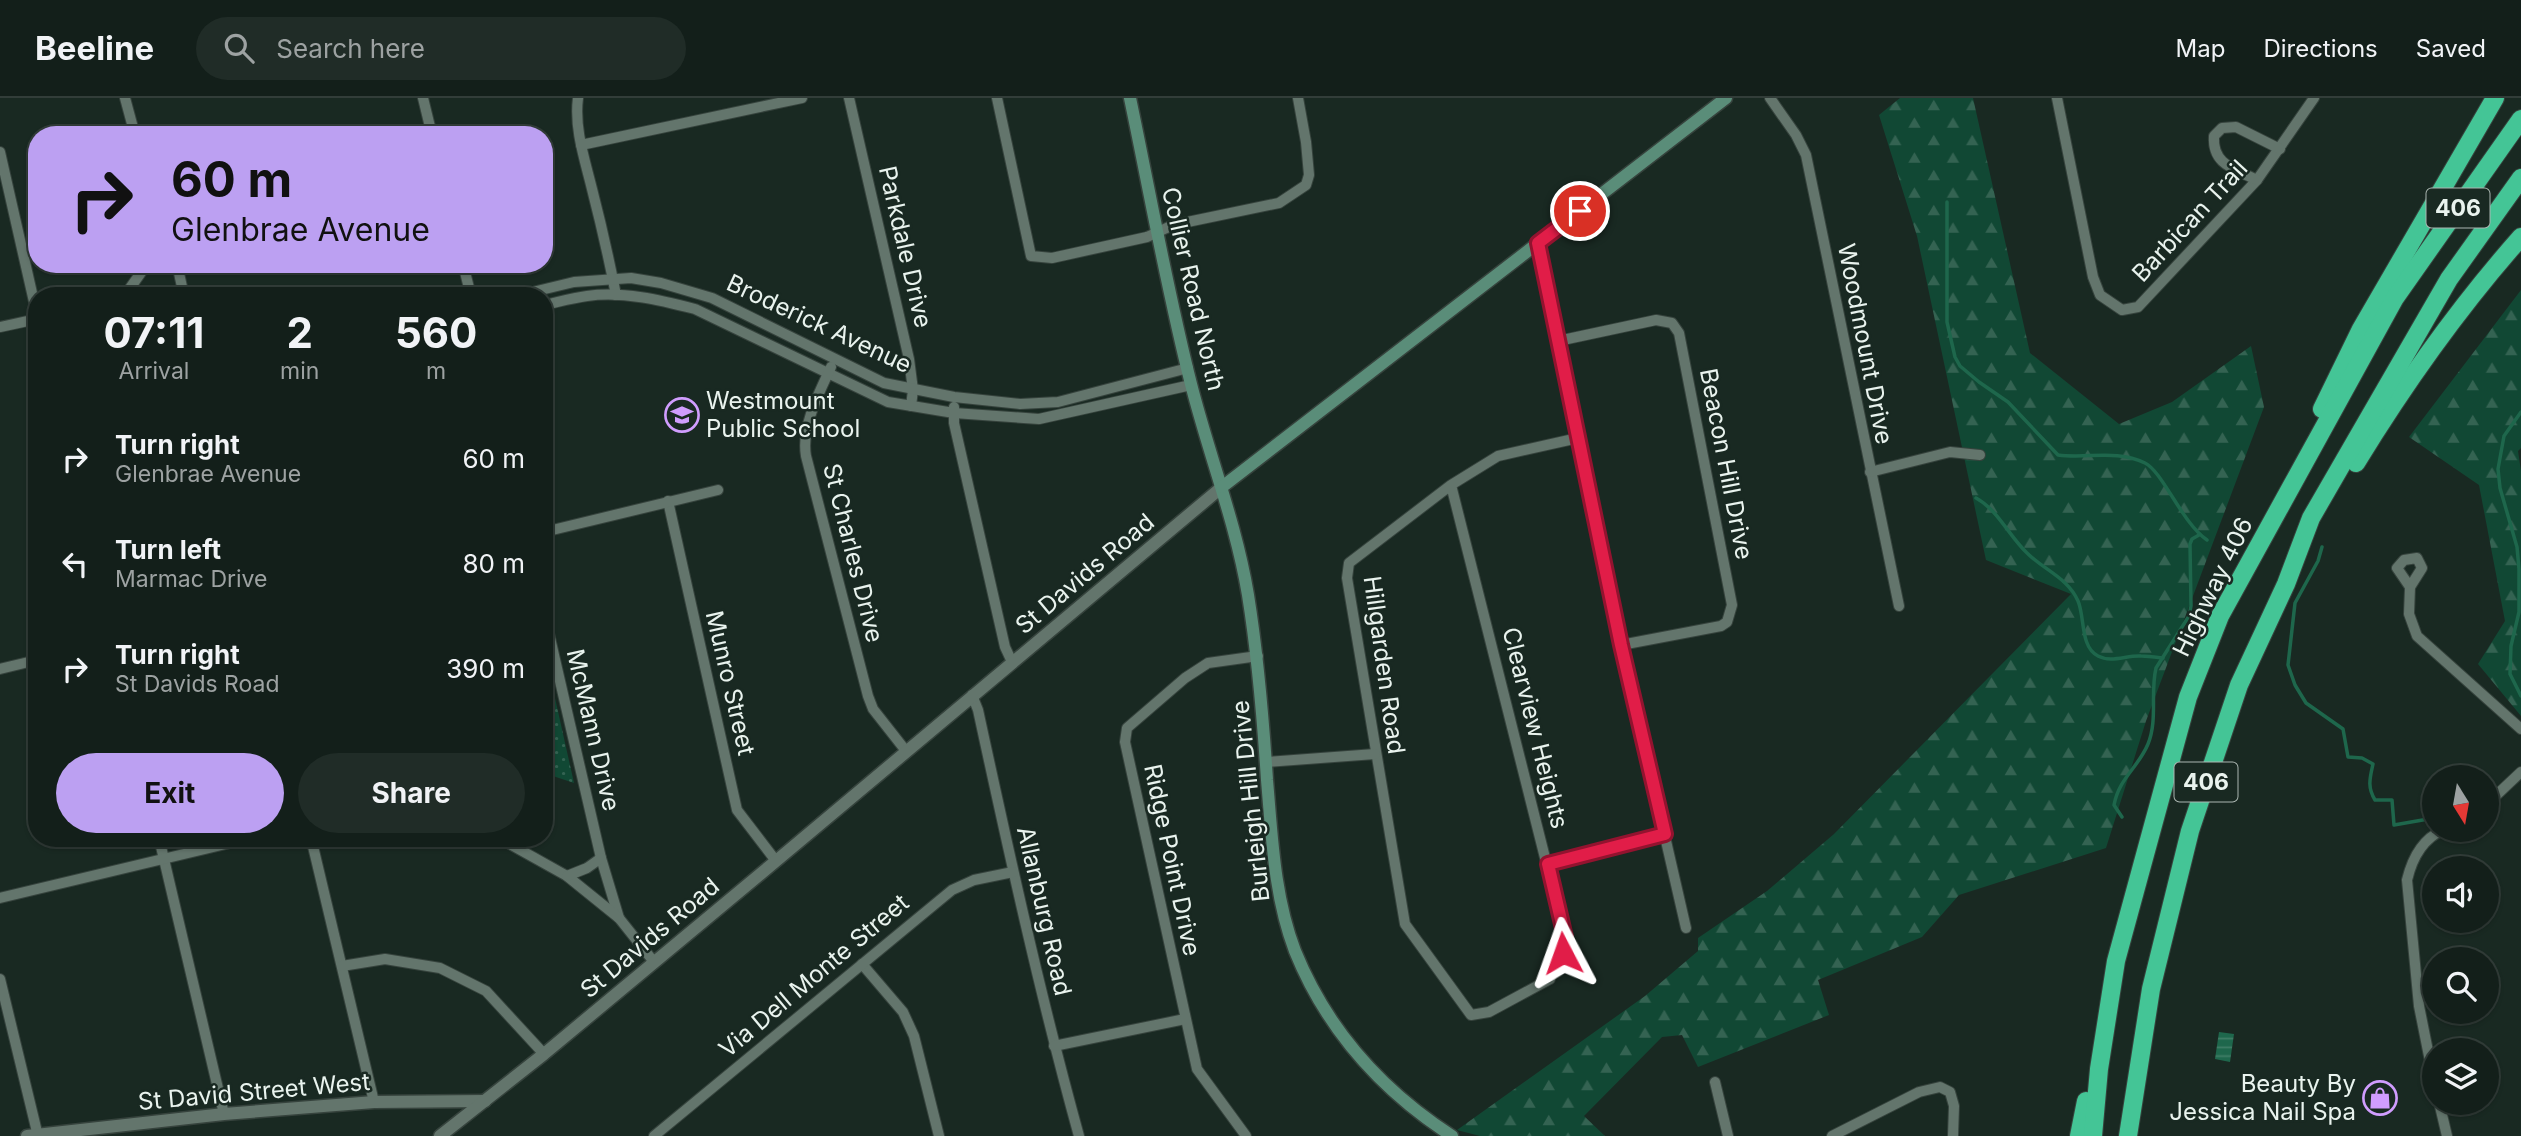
<!DOCTYPE html>
<style>
:root{--surface:#131f1a;--page:#202c27;--text:#f1f3f6;--muted:#9da2a2;--line:#323d39;--accent:#bca0f2}
body{margin:0;font-family:Inter,sans-serif;background:var(--page);color:var(--text);height:100vh;display:flex;flex-direction:column;font-size:26px;white-space:nowrap}
*{box-sizing:border-box;margin:0}
p{font-size:23px;color:var(--muted)}
.icon{flex:none;width:38px;height:38px;fill:none;stroke:currentColor;stroke-width:2;stroke-linecap:round;stroke-linejoin:round}
.map{position:relative;flex:1;overflow:hidden}
.side{position:absolute;left:28px;top:189px;width:525px;height:560px;display:flex;flex-direction:column;background:var(--surface);border-radius:28px;box-shadow:0 2px 5px #0004,0 0 0 2px var(--line)}
.side>*{flex:none}
.banner{position:absolute;left:28px;top:28px;width:525px;height:147px;border-radius:28px;box-shadow:0 2px 5px #0004,0 0 0 2px var(--line);background:#bca0f2;color:#111;overflow:hidden}
.needle{width:46px;rotate:169deg}
.controls{position:absolute;left:2422px;top:667px;display:grid;gap:14px}
.controls a{display:grid;place-items:center;width:77px;height:77px;border-radius:50%;background:var(--surface);box-shadow:0 2px 5px #0004,0 0 0 2px var(--line);font-size:35px}
.pin{position:absolute;display:grid;place-items:center;width:60px;height:60px;color:#fff;margin:-30px;border:4px solid #fff;border-radius:50%;box-shadow:0 2px 7px #0007}
.me{position:absolute;width:77px;margin:-38px;rotate:356deg;stroke-linejoin:round;filter:drop-shadow(0 0 5px #0008)}
.turn{display:flex;align-items:center;gap:24px;height:147px;padding:0 28px;font-size:32px}
.turn .icon{width:91px;height:91px;stroke-width:2.5}
.turn b{display:block;font-size:49px;line-height:60px}
.eta{display:flex;justify-content:space-evenly;align-items:center;height:119px;text-align:center}
.eta b{font-size:42px;font-weight:700;line-height:49px}
.action{display:flex;gap:14px;margin-top:auto;padding:14px 28px}
.action a{flex:1;height:80px;border-radius:42px;background:var(--accent);color:#111;font-size:28px;font-weight:700;line-height:80px;text-align:center}
.action a+a{background:var(--page);color:var(--text)}
ul{padding:0;list-style:none}
li{display:flex;align-items:center;gap:21px;height:105px;padding:0 28px}
li div{flex:1}
li b{display:block;font-size:26px}
li em{font-style:normal}
header{display:flex;align-items:center;gap:42px;box-sizing:border-box;height:98px;padding:0 35px;background:var(--surface);border-bottom:2px solid var(--line)}
header strong{font-size:33px}
nav{display:flex;gap:38px;margin-inline-start:auto;font-size:24px}
.search{width:490px;height:63px;background:var(--page);display:flex;align-items:center;gap:18px;box-sizing:border-box;padding:0 24px;border-radius:38px;color:var(--muted);font-size:26px}
.map>svg:first-child{display:block}
.green{fill:url(#green-dots)}
.forest{fill:url(#forest-firs)}
.water{fill:url(#water-rules)}
.lines{fill:none;stroke-linecap:round;stroke-linejoin:round}
.stream{stroke:#1e674c;stroke-width:3.5}
.minor-casing{stroke:#36433d;stroke-width:12}
.tertiary-casing{stroke:#36433d;stroke-width:15}
.secondary-casing{stroke:#36433d;stroke-width:15}
.motorway-casing{stroke:#36433d;stroke-width:20}
.minor{stroke:#63756c;stroke-width:10}
.tertiary{stroke:#63756c;stroke-width:12}
.secondary{stroke:#5a8d79;stroke-width:12}
.motorway{stroke:#44c596;stroke-width:18}
.route-casing{stroke:#92132f;stroke-width:18}
.route{stroke:#e11d48;stroke-width:12}
.labels{text-anchor:middle;stroke-width:5;stroke-linejoin:round;paint-order:stroke}
.shield{fill:#192922;stroke:#abb6b1;stroke-width:2}
.shield-label{font-size:23px;font-weight:bold;fill:#e9f3ee}
.street-label{font-size:24px;fill:#e9f3ee;stroke:#192922}
.poi-label{font-size:24px;fill:#e9f3ee;stroke:#192922;text-anchor:start}
</style>
<header>
<strong>Beeline</strong>
<div class="search"><svg class="icon" aria-label="search" viewBox="0 0 24 24"><circle cx="10" cy="10" r="6"/><path d="M15 15l6 6"/></svg>Search here</div>
<nav><a>Map</a><a>Directions</a><a>Saved</a></nav>
</header>
<div class="map">
<svg width="2521" height="1038" viewBox="0 0 2521 1038">
<defs>
<pattern id="green-dots" width="8" height="8" patternUnits="userSpaceOnUse" patternTransform="scale(1.75)"><rect width="8" height="8" fill="#114834"/><path d="M2 2h.1M6 6h.1" fill="none" stroke="#346352" stroke-width="1.8" stroke-linecap="round"/></pattern>
<pattern id="forest-firs" width="22" height="20" patternUnits="userSpaceOnUse" patternTransform="scale(1.75)"><rect width="22" height="20" fill="#114834"/><path d="M5 1l3.5 6h-7zM16 11l3.5 6h-7z" fill="#346352"/></pattern>
<pattern id="water-rules" width="6" height="5" patternUnits="userSpaceOnUse" patternTransform="scale(1.75)"><rect width="6" height="5" fill="#1e674c"/><path d="M0 2.5h6" fill="none" stroke="#3f7d66"/></pattern>
</defs>
<rect width="100%" height="100%" fill="#192922"/>
<path class="green" d="M 544,551 L 574,685 L 544,675 Z"/>
<g class="forest">
<path d="M 1900,0 L 1973,0 L 2030,255 L 2119,326 L 2172,304 L 2251,248 L 2264,309 L 2146,623 L 2106,750 L 1959,797 L 1922,839 L 1818,882 L 1829,917 L 1698,969 L 1682,937 L 1662,939 L 1584,1018 L 1605,1038 L 1480,1038 L 1457,1032 L 1645,898 L 1698,853 L 1698,840 L 1767,793 L 1834,736 L 2071,496 L 1986,462 L 1917,138 L 1879,17 Z"/>
<path d="M 2521,192 L 2521,350 L 2518,353 L 2521,373 L 2521,618 L 2478,566 L 2505,523 L 2479,387 L 2409,339 Z"/>
</g>
<path class="water" d="M 2219,934 L 2234,936 L 2230,964 L 2215,961 Z"/>
<g class="lines">
<g class="stream">
<path d="M 1947,104 L 1947,224 L 1955,259 L 1960,268 L 1979,284 L 2008,304 L 2058,357 C 2087,361 2116,351 2145,365 C 2163,374 2182,425 2207,442"/>
<path d="M 2521,314 L 2504,338 L 2498,371 L 2500,390 L 2517,449 L 2519,471 L 2519,514 L 2511,548 L 2510,576 L 2521,598"/>
<path d="M 1976,400 C 1998,412 2009,438 2027,455 C 2044,472 2068,480 2078,503 C 2085,519 2080,549 2098,558 C 2111,565 2127,557 2141,558 C 2148,558 2155,559 2163,560"/>
<path d="M 2322,449 L 2318,463 L 2295,505 L 2288,567 L 2295,587 L 2306,605 L 2343,631 L 2348,659 L 2362,660 L 2373,666 C 2370,680 2367,689 2375,702 L 2392,702 L 2394,727 L 2434,720"/>
<path d="M 2122,719 L 2114,707 C 2119,680 2138,670 2148,646 C 2158,621 2150,595 2156,570 L 2189,518 L 2191,508 L 2190,446 L 2192,441 L 2199,437"/>
</g>
<g class="minor-casing">
<g id="minor">
<path d="M 125,0 L 135,37"/>
<path d="M 423,0 L 432,37"/>
<path d="M 578,0 C 574,31 585,62 592,91 C 601,126 609,161 616,197"/>
<path d="M 849,0 L 909,261 L 913,292 L 911,308"/>
<path d="M 997,0 L 1031,158 L 1052,160 L 1147,139 L 1173,127 L 1279,105 L 1306,87 L 1309,77 L 1306,44 L 1298,0"/>
<path d="M 1770,0 L 1796,37 L 1806,57 L 1899,508"/>
<path d="M 2057,0 L 2093,179 L 2100,197 L 2122,212 L 2138,209 L 2257,82 L 2314,0"/>
<path d="M 581,47 L 802,0"/>
<path d="M 0,54 L 37,217"/>
<path d="M 2257,82 C 2235,71 2212,67 2214,38 L 2222,30 L 2236,29 L 2280,51"/>
<path d="M 1538,145 L 1621,547 L 1686,830"/>
<path d="M 177,166 L 184,198"/>
<path d="M 463,166 L 471,198"/>
<path d="M 120,198 L 128,193 L 147,166"/>
<path d="M 516,198 L 574,184 L 631,180 L 661,185 L 712,200 L 884,285 L 954,299 L 1020,306 L 1058,304 L 1188,270"/>
<path d="M 544,207 C 558,204 572,200 587,198 C 623,193 660,202 695,211 L 888,304 L 954,315 L 1039,321 L 1191,287"/>
<path d="M 0,229 L 37,221"/>
<path d="M 1558,243 L 1656,222 L 1672,225 L 1679,235 L 1732,507 L 1727,524 L 1721,528 L 1621,547"/>
<path d="M 831,269 C 819,295 801,329 806,358 L 868,598 L 873,611 L 906,653"/>
<path d="M 954,309 L 954,325 L 1005,549 L 1012,564"/>
<path d="M 1870,374 L 1950,354 L 1980,357"/>
<path d="M 1451,387 L 1565,839 C 1563,857 1554,864 1550,881 L 1489,914 L 1471,917 L 1405,826 L 1347,480 L 1349,465 L 1451,387 L 1498,358 L 1578,340"/>
<path d="M 668,403 L 737,712 L 776,763"/>
<path d="M 544,434 L 718,392"/>
<path d="M 2410,489 L 2397,470 L 2404,462 L 2417,460 L 2422,470 L 2410,489 L 2409,516 L 2417,538 L 2521,631"/>
<path d="M 544,514 L 601,760 L 619,820"/>
<path d="M 0,571 L 37,562"/>
<path d="M 972,597 L 978,612 C 1009,755 1040,897 1079,1038"/>
<path d="M 1266,664 L 1375,656"/>
<path d="M 2487,706 L 2521,674"/>
<path d="M 159,740 L 224,1016"/>
<path d="M 311,740 L 374,1004"/>
<path d="M 499,740 L 567,778 L 619,820 L 654,864"/>
<path d="M 1548,766 L 1665,736"/>
<path d="M 567,778 L 587,770 L 601,760"/>
<path d="M 0,800 L 251,740"/>
<path d="M 862,866 L 903,914 L 914,938 L 939,1038"/>
<path d="M 342,868 L 385,861 L 440,870 L 486,893 L 544,956"/>
<path d="M 0,881 L 38,1038"/>
<path d="M 1054,948 L 1185,921"/>
<path d="M 2434,983 L 2419,908 L 2407,782 C 2412,761 2422,741 2443,732"/>
<path d="M 1715,984 L 1728,1038"/>
<path d="M 2439,1004 L 2447,1038"/>
<path d="M 654,1038 L 952,792 L 974,782 L 1013,774"/>
<path d="M 1246,1038 L 1197,971 L 1125,644 L 1127,630 L 1185,580 L 1208,565 L 1258,558"/>
<path d="M 1832,1038 L 1919,994 L 1940,989 L 1950,994 L 1954,1008 L 1953,1038"/>
</g>
</g>
<g class="tertiary-casing">
<g id="tertiary">
<path d="M 27,1038 L 224,1016 L 374,1004 L 485,1003"/>
<path d="M 440,1038 L 544,956 L 776,763 L 1222,389"/>
</g>
</g>
<g class="secondary-casing">
<g id="secondary">
<path d="M 1130,0 C 1150,95 1167,192 1191,286 C 1209,357 1236,425 1248,497 C 1258,559 1263,620 1267,682 C 1272,739 1274,798 1295,853 C 1327,932 1381,992 1452,1038"/>
<path d="M 1222,389 L 1726,0"/>
</g>
</g>
<g class="motorway-casing">
<g id="motorway">
<path d="M 2322,311 L 2361,231 L 2495,0"/>
<path d="M 2356,365 C 2405,285 2459,209 2521,139"/>
<path d="M 2079,1038 L 2086,1003"/>
<path d="M 2093,1038 L 2099,971 L 2116,863 L 2188,599 L 2220,518 L 2395,200 L 2521,21"/>
<path d="M 2128,1038 L 2151,891 L 2190,733 L 2239,587 L 2286,486 L 2311,420 L 2449,181 L 2521,80"/>
</g>
</g>
<use href="#minor" class="minor"/>
<use href="#tertiary" class="tertiary"/>
<use href="#secondary" class="secondary"/>
<use href="#motorway" class="motorway"/>
</g>
<g class="lines">
<g class="route-casing">
<path id="route" d="M 1563,855 L 1565,839 L 1548,766 L 1665,736 L 1621,547 L 1538,145 L 1580,113"/>
</g>
<use href="#route" class="route"/>
</g>
<defs>
<g id="school-ring" transform="scale(1.75)"><circle r="9.5" fill="#192922" stroke="#d09dfe" stroke-width="1.5"/><path d="M0-5L7-2L0 1L-7-2ZM-4 1L0 2.5L4 1V4Q0 6-4 4Z" fill="#d09dfe"/></g>
<g id="shop-ring" transform="scale(1.75)"><circle r="9.5" fill="#192922" stroke="#d09dfe" stroke-width="1.5"/><path d="M-5-2.5h2.3a2.7 3.5 0 0 1 5.4 0H5L5.5 6h-11ZM-1.5-2.5h3a1.5 2.3 0 0 0-3 0Z" fill="#d09dfe"/></g>
</defs>
<g fill-rule="evenodd">
<use href="#school-ring" x="682" y="317"/>
<use href="#shop-ring" x="2380" y="1000"/>
</g>
<g class="labels">
<g class="shield">
<rect x="2426.5" y="90.5" width="63" height="39" rx="5"/>
<rect x="2174.5" y="664.5" width="63" height="39" rx="5"/>
</g>
<g class="shield-label">
<text x="2458" y="118">406</text>
<text x="2206" y="692">406</text>
</g>
<g class="street-label">
<text transform="translate(2190 123) rotate(-47)" y="8">Barbican Trail</text>
<text transform="translate(905 149) rotate(77)" y="8">Parkdale Drive</text>
<text transform="translate(1193 191) rotate(77)" y="8">Collier Road North</text>
<text transform="translate(819 226) rotate(25)" y="8">Broderick Avenue</text>
<text transform="translate(1865 246) rotate(79)" y="8">Woodmount Drive</text>
<text transform="translate(1726 366) rotate(79)" y="8">Beacon Hill Drive</text>
<text transform="translate(853 455) rotate(76)" y="8">St Charles Drive</text>
<text transform="translate(1085 476) rotate(-40)" y="8">St Davids Road</text>
<text transform="translate(2213 489) rotate(-64)" y="8">Highway 406</text>
<text transform="translate(1384 567) rotate(82)" y="8">Hillgarden Road</text>
<text transform="translate(730 585) rotate(77)" y="8">Munro Street</text>
<text transform="translate(1535 630) rotate(76)" y="8">Clearview Heights</text>
<text transform="translate(593 632) rotate(77)" y="8">McMann Drive</text>
<text transform="translate(1251 703) rotate(-96)" y="8">Burleigh Hill Drive</text>
<text transform="translate(1172 762) rotate(78)" y="8">Ridge Point Drive</text>
<text transform="translate(1044 813) rotate(77)" y="8">Allanburg Road</text>
<text transform="translate(650 840) rotate(-40)" y="8">St Davids Road</text>
<text transform="translate(814 878) rotate(-40)" y="8">Via Dell Monte Street</text>
<text transform="translate(254 994) rotate(-5)" y="8">St David Street West</text>
</g>
<g class="poi-label">
<text x="706" y="311">Westmount<tspan x="706" dy="28">Public School</tspan></text>
<text x="2356" y="994" text-anchor="end">Beauty By<tspan x="2356" dy="28">Jessica Nail Spa</tspan></text>
</g>
</g>
</svg>
<div class="controls">
<a><svg class="needle" viewBox="-14 -14 28 28"><path d="M0-13l5 13h-10z" fill="#e53935"/><path d="M0 13l5-13h-10z" fill="#9da2a2"/></svg></a>
<a><svg class="icon" aria-label="sound" viewBox="0 0 24 24"><path d="M4 9h4l5-4v14l-5-4H4zM17 9q2 3 0 6"/></svg></a>
<a><svg class="icon" aria-label="search" viewBox="0 0 24 24"><circle cx="10" cy="10" r="6"/><path d="M15 15l6 6"/></svg></a>
<a><svg class="icon" aria-label="layers" viewBox="0 0 24 24"><path d="M12 4l9 5-9 5-9-5zM3 14l9 5 9-5"/></svg></a>
</div>
<div class="pin" style="left:1580px;top:113px;background:#d93025"><svg class="icon" aria-label="arrive" viewBox="0 0 24 24"><path d="M6 21V4h12l-3 4 3 4H6"/></svg></div>
<svg class="me" style="left:1563px;top:855px" viewBox="-20 -20 40 40"><path d="M0-17L14 15 0 8-14 15z" fill="#e11d48" stroke="#fff" stroke-width="4"/></svg>
<div class="banner">
<div class="turn"><svg class="icon" aria-label="right" viewBox="0 0 24 24"><path d="M7 20v-9h11M14 6l5 5-5 5"/></svg><div><b>60 m</b>Glenbrae Avenue</div></div>
</div>
<section class="side">
<div class="eta">
<div><b>07:11</b><p>Arrival</p></div>
<div><b>2</b><p>min</p></div>
<div><b>560</b><p>m</p></div>
</div>
<ul>
<li><svg class="icon" aria-label="right" viewBox="0 0 24 24"><path d="M7 20v-9h11M14 6l5 5-5 5"/></svg><div><b>Turn right</b><p>Glenbrae Avenue</p></div><em>60 m</em></li>
<li><svg class="icon" aria-label="left" viewBox="0 0 24 24"><path d="M17 20v-9H6M10 6l-5 5 5 5"/></svg><div><b>Turn left</b><p>Marmac Drive</p></div><em>80 m</em></li>
<li><svg class="icon" aria-label="right" viewBox="0 0 24 24"><path d="M7 20v-9h11M14 6l5 5-5 5"/></svg><div><b>Turn right</b><p>St Davids Road</p></div><em>390 m</em></li>
</ul>
<div class="action"><a>Exit</a><a>Share</a></div>
</section>
</div>
